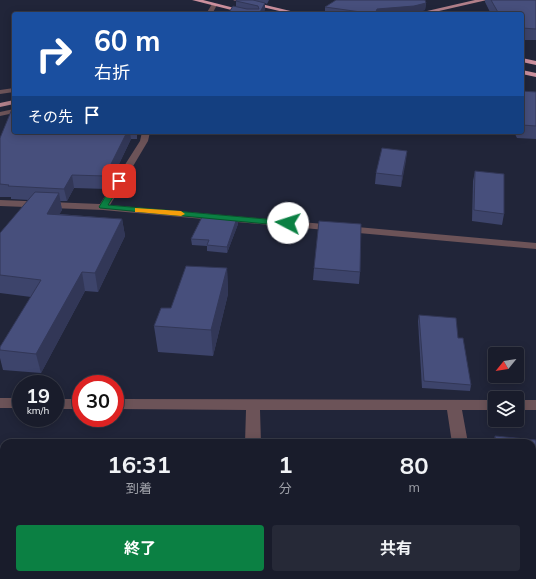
<!DOCTYPE html>
<html lang="ja">
<meta charset="utf-8">
<style>
:root{--surface:#191c2b;--page:#262937;--text:#f1f3f6;--muted:#9fa1a9;--line:#373a47;--accent:#0b8043}
body{margin:0;font-family:Mulish,"Noto Sans JP",sans-serif;background:var(--page);color:var(--text);height:100vh;display:flex;flex-direction:column;font-size:15px;white-space:nowrap}
*{box-sizing:border-box;margin:0}
p{font-size:13px;color:var(--muted)}
.icon{flex:none;width:22px;height:22px;fill:none;stroke:currentColor;stroke-width:2;stroke-linecap:round;stroke-linejoin:round}
.map{position:relative;flex:1;overflow:hidden}
.details{position:absolute;left:0px;top:439px;width:536px;height:140px;display:flex;flex-direction:column;background:var(--surface);border-radius:12px 12px 0 0;box-shadow:0 2px 10px #0003,0 0 0 1px var(--line)}
.details>*{flex:none}
.banner{position:absolute;left:12px;top:12px;width:512px;height:122px;border-radius:4px;box-shadow:0 2px 10px #0003,0 0 0 1px var(--line);background:#1a4fa0;color:#fff;overflow:hidden}
.needle{width:26px;rotate:240deg}
.buttons{position:absolute;left:488px;top:347px;display:grid;gap:8px}
.buttons a{display:grid;place-items:center;width:36px;height:36px;border-radius:4px;background:var(--surface);box-shadow:0 2px 10px #0003,0 0 0 1px var(--line);font-size:20px}
.speed{position:absolute;left:12px;top:375px;display:flex;gap:8px;font-size:20px;font-weight:700;text-align:center}
.speed>*{display:grid;place-content:center;width:52px;height:52px;border-radius:50%;background:var(--surface);box-shadow:0 2px 10px #0003,0 0 0 1px var(--line);line-height:1}
.speed small{font-size:10px;font-weight:400}
.speed .limit{border:6px solid #d22;background:#fff;color:#111}
.pin{position:absolute;display:grid;place-items:center;width:34px;height:34px;color:#fff;margin:-17px;border-radius:8px;box-shadow:0 2px 6px #0006}
.me{position:absolute;width:44px;margin:-22px;rotate:275deg;stroke-linejoin:round;filter:drop-shadow(0 0 3px #0008)}
.turn{display:flex;align-items:center;gap:14px;height:84px;padding:0 16px;font-size:18px}
.turn .icon{width:52px;height:52px;stroke-width:2.5}
.turn b{display:block;font-size:28px;line-height:34px}
.then{display:flex;align-items:center;height:38px;padding:0 16px;background:#0003;gap:8px;font-size:15px}
.eta{display:flex;justify-content:space-evenly;align-items:center;height:68px;text-align:center}
.eta b{font-size:24px;font-weight:700;line-height:28px}
.cta{display:flex;gap:8px;margin-top:auto;padding:8px 16px}
.cta a{flex:1;height:46px;border-radius:4px;background:var(--accent);color:#fff;font-size:16px;font-weight:700;line-height:46px;text-align:center}
.cta a+a{background:var(--page);color:var(--text)}
.map>svg:first-child{display:block}
.lines{fill:none;stroke-linecap:round;stroke-linejoin:round}
.street{fill:#6c5358;fill-rule:evenodd}
.primary{fill:#b17f8a;fill-rule:evenodd}
.highway{fill:#cc909e;fill-rule:evenodd}
.wall{fill:#3d446b}
.shaded-wall{fill:#323757}
.building{fill:#474f7c;stroke:#323757}
.route{fill:#0b8043;stroke:#07532c}
.slow{fill:#f59e0b}
</style>
<div class="map">
<svg width="536" height="579" viewBox="0 0 536 579">
<rect width="100%" height="100%" fill="#212539"/>
<g class="lines">
<g class="street">
<path d="M 212,4 L 217,5 L 212,14 L 206,14 Z"/>
<path d="M 14,88 L 14,92 L 0,94 L 0,90 Z"/>
<path d="M 14,109 L 14,113 L 0,116 L 0,112 Z"/>
<path d="M 142,132 L 150,132 L 148,141 L 110,205 L 536,243 L 536,249 L 103,210 L 0,206 L 0,200 L 100,204 L 140,141 Z"/>
<rect x="0" y="398" width="21" height="10"/>
<rect x="55" y="399" width="26" height="10"/>
<path d="M 115,399 L 495,400 L 495,410 L 462,410 L 468,443 L 452,443 L 447,410 L 260,410 L 261,443 L 245,443 L 246,410 L 115,409 Z"/>
<rect x="517" y="400" width="19" height="10"/>
<path d="M 4,473 L 4,485 L 0,486 L 0,474 Z"/>
<path d="M 97,575 L 115,575 L 113,579 L 95,579 Z"/>
<path d="M 263,575 L 281,575 L 280,579 L 262,579 Z"/>
<rect x="474" y="575" width="18" height="4"/>
</g>
<g class="primary">
<path d="M 475,0 L 487,0 L 426,14 L 414,14 Z"/>
<path d="M 14,100 L 14,104 L 0,107 L 0,103 Z"/>
</g>
<g class="highway">
<path d="M 192,0 L 203,0 L 258,14 L 247,14 Z"/>
<path d="M 233,0 L 244,0 L 303,14 L 292,14 Z"/>
<path d="M 522,58 L 536,61 L 536,65 L 522,62 Z"/>
<path d="M 522,70 L 536,73 L 536,77 L 522,74 Z"/>
</g>
</g>
<g class="wall">
<path d="M 236,0 L 269,0 L 267,4 L 265,3 L 265,9 L 263,14 L 228,14 L 236,7 Z"/>
<path d="M 485,0 L 536,0 L 536,40 L 522,40 L 522,14 L 491,14 L 485,2 Z"/>
<path d="M 426,3 L 425,10 L 413,13 L 401,14 L 329,14 L 325,13 L 325,7 Z"/>
<path d="M 522,91 L 536,92 L 536,139 L 517,138 L 514,132 L 522,132 Z"/>
<path d="M 14,132 L 137,132 L 137,139 L 131,139 L 107,189 L 74,188 L 67,201 L 60,201 L 62,210 L 59,214 L 122,219 L 125,236 L 98,292 L 85,291 L 41,373 L 3,370 L 0,358 L 0,347 L 31,297 L 0,293 L 0,233 L 29,200 L 11,199 L 11,197 L 0,197 L 0,138 Z"/>
<path d="M 407,151 L 401,187 L 375,184 L 376,173 Z"/>
<path d="M 475,171 L 504,214 L 502,225 L 472,221 L 473,181 Z"/>
<path d="M 237,218 L 238,224 L 227,253 L 207,251 L 207,246 L 192,245 L 191,239 Z"/>
<path d="M 227,268 L 228,294 L 213,356 L 158,352 L 154,326 L 171,308 Z"/>
<path d="M 314,268 L 360,272 L 359,284 L 313,280 Z"/>
<path d="M 419,315 L 458,338 L 471,385 L 470,391 L 422,388 L 418,321 Z"/>
<path d="M 495,436 L 536,440 L 536,545 L 532,545 L 532,443 L 493,443 Z"/>
</g>
<g class="shaded-wall">
<path d="M 265,3 L 265,9 L 263,14 L 259,14 Z"/>
<path d="M 426,3 L 425,10 L 413,13 L 401,14 L 375,14 L 377,9 Z"/>
<path d="M 127,132 L 130,132 L 131,139 L 107,189 L 105,176 Z"/>
<path d="M 407,151 L 406,161 L 401,187 L 402,176 Z"/>
<path d="M 72,175 L 74,188 L 67,201 L 64,189 Z"/>
<path d="M 59,193 L 62,210 L 50,231 L 47,214 Z"/>
<path d="M 237,218 L 238,224 L 227,253 L 227,247 Z"/>
<path d="M 122,219 L 125,236 L 98,292 L 95,273 Z"/>
<path d="M 227,268 L 228,294 L 213,356 L 211,330 Z"/>
<path d="M 82,272 L 85,291 L 41,373 L 36,354 Z"/>
</g>
<g class="building">
<path d="M 236,0 L 253,0 L 265,3 L 259,14 L 228,14 L 233,6 L 247,9 L 259,9 L 258,6 L 236,1 Z"/>
<path d="M 336,0 L 425,0 L 426,3 L 414,6 L 377,9 L 375,14 L 325,7 Z"/>
<path d="M 491,0 L 536,0 L 536,29 L 522,28 L 522,14 L 499,14 Z"/>
<path d="M 522,91 L 536,92 L 536,126 L 522,125 Z"/>
<path d="M 14,104 L 14,132 L 127,132 L 105,176 L 72,175 L 64,189 L 8,186 L 9,185 L 0,184 L 0,138 Z"/>
<path d="M 382,148 L 407,151 L 402,176 L 376,173 Z"/>
<path d="M 475,171 L 504,174 L 504,214 L 474,210 Z"/>
<path d="M 35,192 L 59,193 L 47,214 L 122,219 L 95,273 L 82,272 L 36,354 L 0,350 L 0,347 L 41,280 L 0,275 L 0,233 Z"/>
<path d="M 203,215 L 237,218 L 227,247 L 207,245 L 209,240 L 191,239 Z"/>
<path d="M 319,221 L 361,224 L 360,272 L 314,268 Z"/>
<path d="M 186,266 L 227,268 L 211,330 L 154,326 L 161,308 L 171,308 Z"/>
<path d="M 419,315 L 456,318 L 458,338 L 463,338 L 471,385 L 424,381 Z"/>
<path d="M 495,436 L 536,440 L 536,532 L 532,531 L 532,443 L 496,443 Z"/>
</g>
<path class="route" d="M 116,179 L 122,179 L 123,181 L 108,205 L 288,221 L 292,223 L 288,226 L 100,208 L 99,207 Z"/>
<path class="slow" d="M 135,208 L 181,211 L 185,214 L 181,216 L 138,212 L 135,212 Z"/>
</svg>
<div class="buttons">
<a><svg class="needle" viewBox="-14 -14 28 28"><path d="M0-13l5 13h-10z" fill="#e53935"/><path d="M0 13l5-13h-10z" fill="#9fa1a9"/></svg></a>
<a><svg class="icon" aria-label="layers" viewBox="0 0 24 24"><path d="M12 4l9 5-9 5-9-5zM3 14l9 5 9-5"/></svg></a>
</div>
<div class="speed"><div>19<small>km/h</small></div><div class="limit">30</div></div>
<div class="pin" style="left:119px;top:181px;background:#d93025"><svg class="icon" aria-label="arrive" viewBox="0 0 24 24"><path d="M6 21V4h12l-3 4 3 4H6"/></svg></div>
<svg class="me" style="left:288px;top:223px" viewBox="-20 -20 40 40"><circle r="19" fill="#fff"/><path d="M0-13L10 11 0 6-10 11z" fill="#0b8043"/></svg>
<div class="banner">
<div class="turn"><svg class="icon" aria-label="right" viewBox="0 0 24 24"><path d="M7 20v-9h11M14 6l5 5-5 5"/></svg><div><b>60 m</b>右折</div></div>
<div class="then">その先<svg class="icon" aria-label="arrive" viewBox="0 0 24 24"><path d="M6 21V4h12l-3 4 3 4H6"/></svg></div>
</div>
<section class="details">
<div class="eta">
<div><b>16:31</b><p>到着</p></div>
<div><b>1</b><p>分</p></div>
<div><b>80</b><p>m</p></div>
</div>
<div class="cta"><a>終了</a><a>共有</a></div>
</section>
</div>
